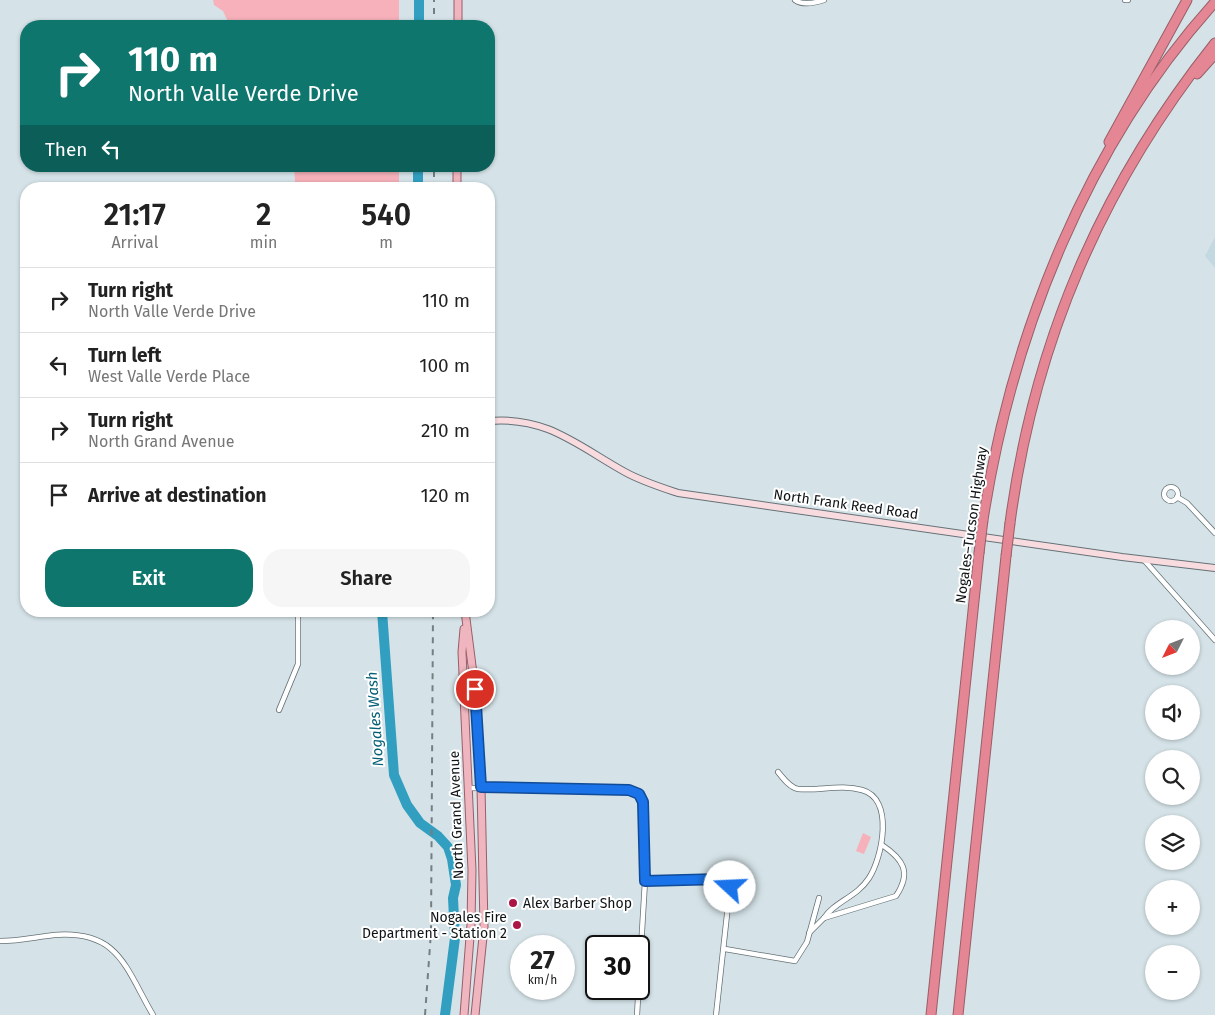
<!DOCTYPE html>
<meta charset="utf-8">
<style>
:root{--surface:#fff;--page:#f6f6f6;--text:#222;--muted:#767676;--line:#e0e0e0;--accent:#0f766e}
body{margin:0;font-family:"Fira Sans",sans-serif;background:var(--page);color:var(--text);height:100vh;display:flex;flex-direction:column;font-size:19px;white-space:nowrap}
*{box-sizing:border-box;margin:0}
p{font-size:16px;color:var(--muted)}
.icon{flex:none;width:28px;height:28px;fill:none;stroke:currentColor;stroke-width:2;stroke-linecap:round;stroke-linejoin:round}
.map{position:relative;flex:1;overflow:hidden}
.panel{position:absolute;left:20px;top:182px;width:475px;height:435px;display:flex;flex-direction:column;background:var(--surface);border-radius:20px;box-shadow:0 1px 4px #0004}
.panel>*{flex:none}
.hud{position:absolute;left:20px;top:20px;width:475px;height:152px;border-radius:20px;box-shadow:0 1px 4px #0004;background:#0f766e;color:#fff;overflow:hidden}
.needle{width:32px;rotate:228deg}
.fabs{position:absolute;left:1145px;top:620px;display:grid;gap:10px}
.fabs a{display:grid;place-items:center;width:55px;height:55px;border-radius:50%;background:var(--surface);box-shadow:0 1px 4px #0004;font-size:25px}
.speed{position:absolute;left:510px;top:935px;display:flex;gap:10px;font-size:25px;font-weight:700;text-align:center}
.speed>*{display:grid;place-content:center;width:65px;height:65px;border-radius:50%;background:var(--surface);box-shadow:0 1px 4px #0004;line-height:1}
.speed small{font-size:12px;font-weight:400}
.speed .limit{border:2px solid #111;border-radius:8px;background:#fff;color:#111}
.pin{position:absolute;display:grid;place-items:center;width:42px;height:42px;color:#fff;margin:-21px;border:2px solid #fff;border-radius:50%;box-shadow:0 1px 5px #0007}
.me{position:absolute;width:55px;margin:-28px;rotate:290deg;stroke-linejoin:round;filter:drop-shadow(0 0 4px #0008)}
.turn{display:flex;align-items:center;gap:18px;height:105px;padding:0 25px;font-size:22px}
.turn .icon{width:65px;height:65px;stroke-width:2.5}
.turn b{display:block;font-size:35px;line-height:42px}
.then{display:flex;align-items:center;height:48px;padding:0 25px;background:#0003;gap:10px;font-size:19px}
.eta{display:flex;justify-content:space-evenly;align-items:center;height:85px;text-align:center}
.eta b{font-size:30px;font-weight:600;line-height:35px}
.button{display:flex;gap:10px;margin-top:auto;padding:10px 25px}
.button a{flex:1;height:58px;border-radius:20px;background:var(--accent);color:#fff;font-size:20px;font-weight:600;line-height:58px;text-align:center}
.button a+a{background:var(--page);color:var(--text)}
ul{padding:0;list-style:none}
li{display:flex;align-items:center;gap:15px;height:65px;padding:0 25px;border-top:1px solid var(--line)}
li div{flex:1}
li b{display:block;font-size:19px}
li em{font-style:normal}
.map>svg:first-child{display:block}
.built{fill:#c2d9e1}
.green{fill:#f6b1ba}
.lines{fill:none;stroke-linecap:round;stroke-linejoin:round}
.river{stroke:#329fc0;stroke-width:10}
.street-casing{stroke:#657176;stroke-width:6}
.secondary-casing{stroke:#657176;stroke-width:8}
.primary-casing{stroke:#995e68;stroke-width:9}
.highway-casing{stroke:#995e68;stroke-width:11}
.street{stroke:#fff;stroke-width:4.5}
.secondary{stroke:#f7dbdf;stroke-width:6}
.primary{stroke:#efb6bf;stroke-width:7}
.highway{stroke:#e48694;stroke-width:9}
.rail{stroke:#757f82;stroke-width:2;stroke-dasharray:6 6;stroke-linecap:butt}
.highway-bridge-casing{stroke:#995e68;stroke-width:11;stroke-linecap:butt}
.highway-bridge{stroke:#e48694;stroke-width:9}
.route-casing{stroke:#114b97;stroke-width:12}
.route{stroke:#1a73e8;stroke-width:9}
.poi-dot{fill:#ab1646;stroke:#fff;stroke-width:2}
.labels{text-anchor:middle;stroke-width:4;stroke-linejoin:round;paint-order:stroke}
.street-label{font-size:14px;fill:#0e1315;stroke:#fff}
.poi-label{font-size:14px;fill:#0e1315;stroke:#fff;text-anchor:start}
.water-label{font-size:15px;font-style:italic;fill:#055f76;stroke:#fff}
</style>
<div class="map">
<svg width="1215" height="1015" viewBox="0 0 1215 1015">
<rect width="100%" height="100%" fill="#d5e3e8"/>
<path class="built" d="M 1215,237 L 1215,268 L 1205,256 Z"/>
<g class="green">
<path d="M 213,0 L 399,0 L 399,26 L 230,26 L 223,11 L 214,5 Z"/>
<path d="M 294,166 L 399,166 L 399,189 L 294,189 L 295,181 Z"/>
<path d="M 863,833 L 871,837 L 864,854 L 856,851 Z"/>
</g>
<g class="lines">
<g class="river">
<path d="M 419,26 L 419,0"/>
<path d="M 418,189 L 418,166"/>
<path d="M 382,611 L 394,775 L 407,805 L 420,823 L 438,836 L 448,847 L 452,859 L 456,885 L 453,898 L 455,938 L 445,1015"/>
</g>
<g class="street-casing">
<g id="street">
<path d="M 795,0 C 803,6 815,3 824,0"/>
<path d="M 1125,0 L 1128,0"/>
<circle cx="1171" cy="494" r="7"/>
<path d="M 1177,497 L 1187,503 L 1215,533"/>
<path d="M 1144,560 L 1215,640"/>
<path d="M 279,710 L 298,664 L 298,611"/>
<path d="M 778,772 C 783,778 790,788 798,789 C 819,791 841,784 862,790 C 895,799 882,858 869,878 C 857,897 834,902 824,918"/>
<path d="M 468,788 L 629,790 L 639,794 L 643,802 L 645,881 L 637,1015"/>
<path d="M 645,881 L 722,879 L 727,882 L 730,887 L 716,1015"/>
<path d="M 809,933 L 824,918 L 896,896 C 912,872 903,859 882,845"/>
<path d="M 0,941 C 19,941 36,937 54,935 C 119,930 125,967 153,1015"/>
<path d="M 725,949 L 795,961 L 807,942 L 819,898"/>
</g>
</g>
<g class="secondary-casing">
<path id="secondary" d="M 489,421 C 547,416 578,446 625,472 C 641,481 660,487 678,493 L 1122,557 L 1215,568"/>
</g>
<g class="primary-casing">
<g id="primary">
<path d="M 458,0 L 458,26"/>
<path d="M 457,189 L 457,166"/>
<path d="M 465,611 L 475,689 L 481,787 L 484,927 L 475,1015"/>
<path d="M 464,629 L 462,652 L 472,870 L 471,924 L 464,1015"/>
</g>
</g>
<g class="highway-casing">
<g id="highway">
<path d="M 1197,74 L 1215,54"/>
<path d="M 1109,142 L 1187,0"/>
<path d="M 983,520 C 1012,333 1087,144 1215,2"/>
<path d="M 1010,523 C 1034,342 1102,185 1215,43"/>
<path d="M 931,1015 L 979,553"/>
<path d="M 958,1015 L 1006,556"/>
</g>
</g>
<use href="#street" class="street"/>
<use href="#secondary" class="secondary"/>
<use href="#primary" class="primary"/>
<use href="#highway" class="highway"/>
<g class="rail">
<path d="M 434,26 L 434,0"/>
<path d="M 434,189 L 434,166"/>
<path d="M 425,1015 L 431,932 L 433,611"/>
</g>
<g class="highway-bridge-casing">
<g id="highway-bridge">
<path d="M 979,553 L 983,520"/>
<path d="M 1006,556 L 1010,523"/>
</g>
</g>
<use href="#highway-bridge" class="highway-bridge"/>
</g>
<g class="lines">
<g class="route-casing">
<path id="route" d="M 475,689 L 481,787 L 629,790 L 639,794 L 643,802 L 645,881 L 722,879 L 728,882 L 730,887"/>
</g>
<use href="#route" class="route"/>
</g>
<g class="poi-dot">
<circle cx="513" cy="903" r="5"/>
<circle cx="517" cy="925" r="5"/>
</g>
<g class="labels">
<g class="street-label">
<text transform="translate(846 504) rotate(8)" y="5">North Frank Reed Road</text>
<text transform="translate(971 525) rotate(-82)" y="5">Nogales–Tucson Highway</text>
<text transform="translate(456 815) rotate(-92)" y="5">North Grand Avenue</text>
</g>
<g class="poi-label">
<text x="523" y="908">Alex Barber Shop</text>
<text x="507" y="922" text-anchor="end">Nogales Fire<tspan x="507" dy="16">Department - Station 2</tspan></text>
</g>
<g class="water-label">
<text transform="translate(375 719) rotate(-94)" y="5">Nogales Wash</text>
</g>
</g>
</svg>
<div class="fabs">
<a><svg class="needle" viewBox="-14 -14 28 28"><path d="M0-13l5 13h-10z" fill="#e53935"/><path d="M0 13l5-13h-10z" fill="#767676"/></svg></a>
<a><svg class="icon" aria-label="sound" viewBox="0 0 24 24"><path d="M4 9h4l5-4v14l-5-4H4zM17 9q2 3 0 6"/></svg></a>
<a><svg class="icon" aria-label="search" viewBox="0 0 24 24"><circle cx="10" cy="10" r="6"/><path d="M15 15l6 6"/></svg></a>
<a><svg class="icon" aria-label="layers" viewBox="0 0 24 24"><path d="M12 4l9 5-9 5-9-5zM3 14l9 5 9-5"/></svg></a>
<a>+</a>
<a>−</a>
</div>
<div class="speed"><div>27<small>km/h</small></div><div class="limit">30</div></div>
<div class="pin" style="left:475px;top:689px;background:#d93025"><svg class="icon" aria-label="arrive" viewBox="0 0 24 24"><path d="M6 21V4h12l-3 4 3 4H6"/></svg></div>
<svg class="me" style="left:730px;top:887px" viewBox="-20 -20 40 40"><circle r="19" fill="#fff"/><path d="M0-13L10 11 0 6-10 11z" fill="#1a73e8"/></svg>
<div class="hud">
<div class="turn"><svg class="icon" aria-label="right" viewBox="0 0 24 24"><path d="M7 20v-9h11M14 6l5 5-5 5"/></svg><div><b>110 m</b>North Valle Verde Drive</div></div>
<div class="then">Then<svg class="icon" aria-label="left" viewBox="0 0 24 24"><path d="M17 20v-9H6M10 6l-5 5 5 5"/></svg></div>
</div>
<section class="panel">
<div class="eta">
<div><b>21:17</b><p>Arrival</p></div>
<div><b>2</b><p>min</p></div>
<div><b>540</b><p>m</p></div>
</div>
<ul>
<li><svg class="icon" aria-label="right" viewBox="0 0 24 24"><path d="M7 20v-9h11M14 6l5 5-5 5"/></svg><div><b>Turn right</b><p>North Valle Verde Drive</p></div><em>110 m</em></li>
<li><svg class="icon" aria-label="left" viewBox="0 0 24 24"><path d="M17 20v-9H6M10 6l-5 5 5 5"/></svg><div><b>Turn left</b><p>West Valle Verde Place</p></div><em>100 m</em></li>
<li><svg class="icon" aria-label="right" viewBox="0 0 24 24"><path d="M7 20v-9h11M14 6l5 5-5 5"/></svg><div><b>Turn right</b><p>North Grand Avenue</p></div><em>210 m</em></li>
<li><svg class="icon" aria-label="arrive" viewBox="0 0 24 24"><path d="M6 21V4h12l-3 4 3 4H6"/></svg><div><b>Arrive at destination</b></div><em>120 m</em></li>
</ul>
<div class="button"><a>Exit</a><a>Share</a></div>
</section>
</div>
